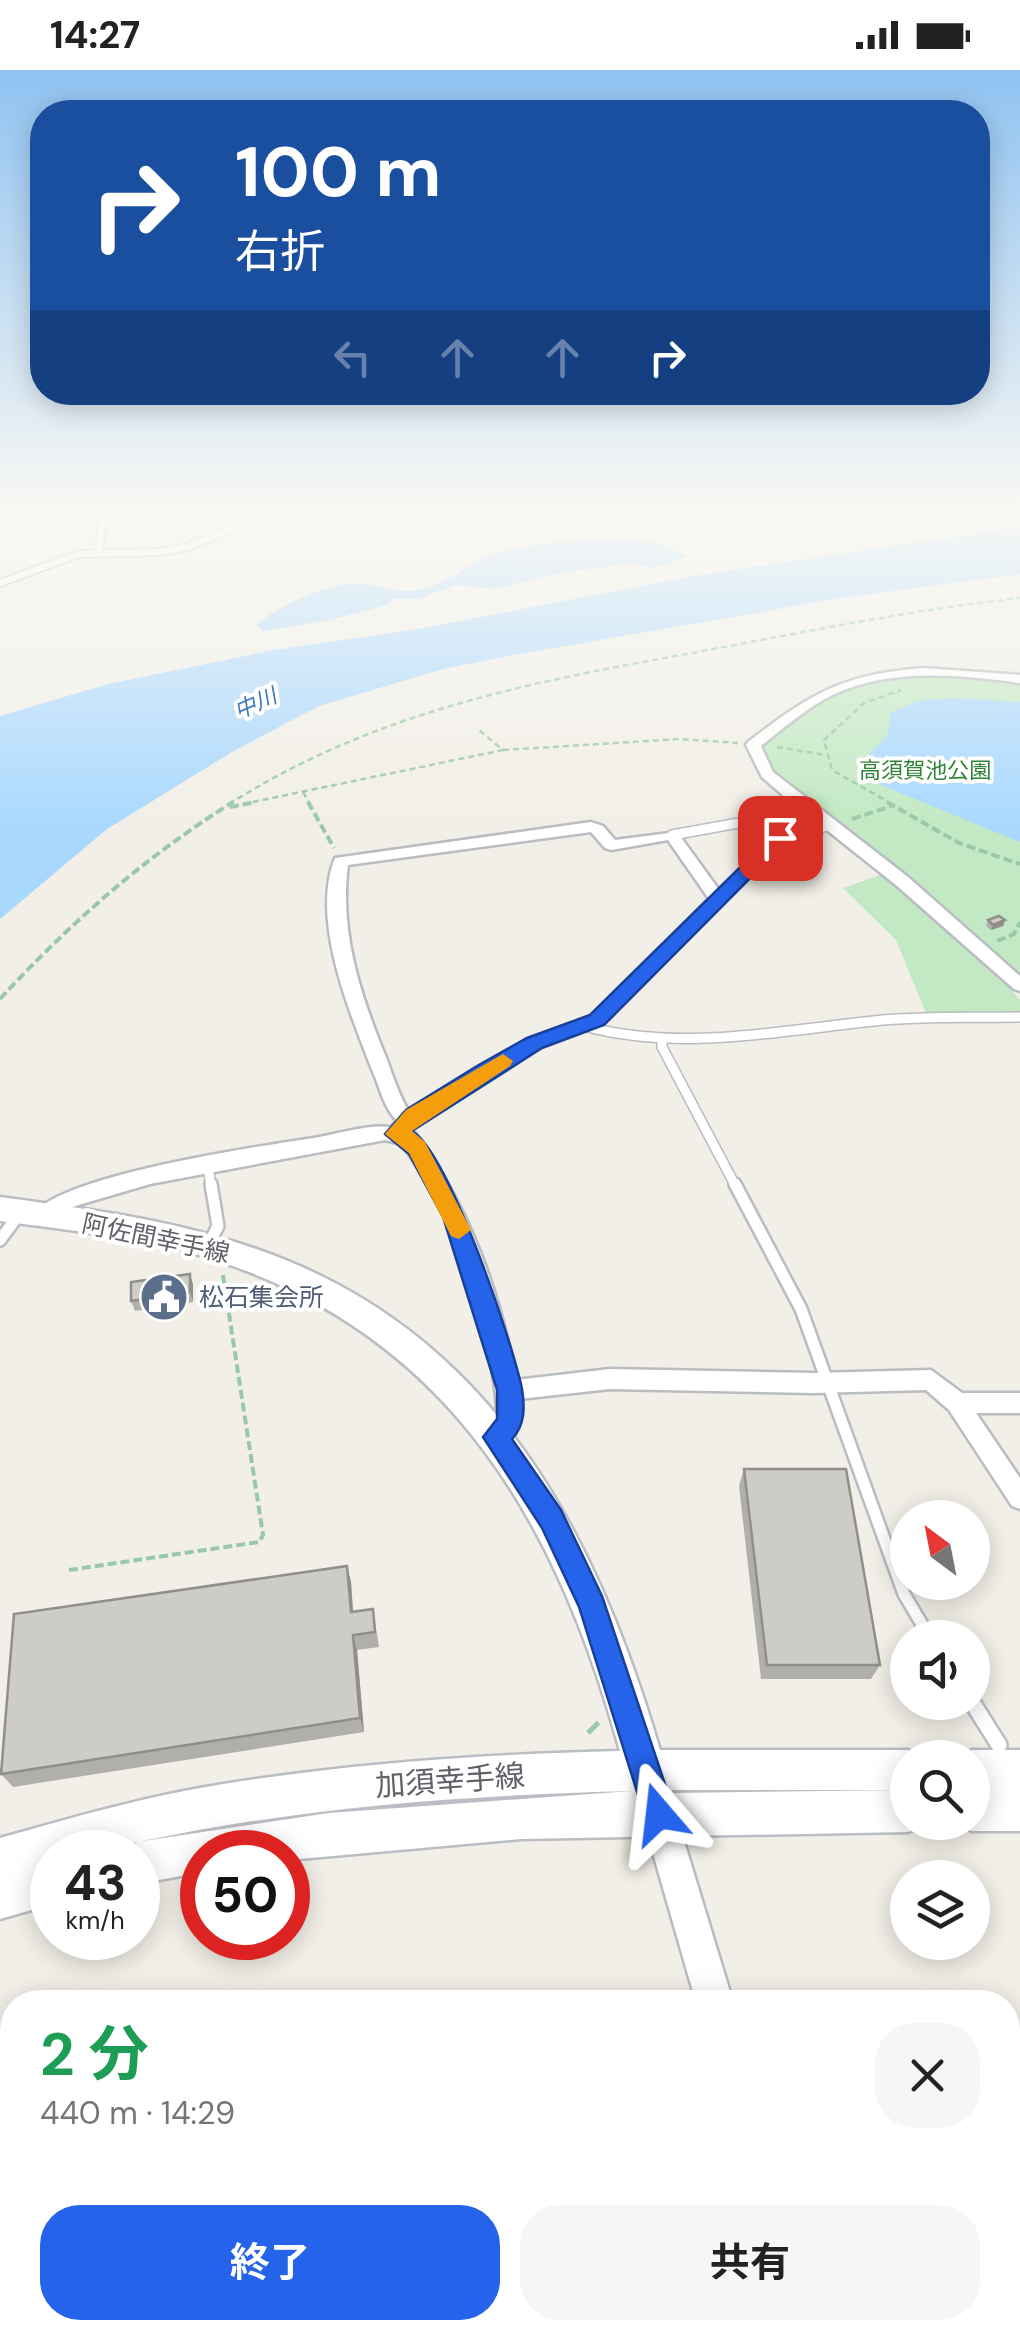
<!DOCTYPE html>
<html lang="ja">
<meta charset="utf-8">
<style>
:root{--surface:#fff;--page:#f6f6f6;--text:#222;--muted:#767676;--accent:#2563eb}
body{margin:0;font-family:"DM Sans","Noto Sans JP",sans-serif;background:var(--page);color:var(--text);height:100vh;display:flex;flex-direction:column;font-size:38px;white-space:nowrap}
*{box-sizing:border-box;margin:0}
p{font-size:32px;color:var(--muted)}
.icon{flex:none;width:55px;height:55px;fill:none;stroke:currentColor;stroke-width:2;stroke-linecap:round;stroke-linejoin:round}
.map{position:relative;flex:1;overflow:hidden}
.drawer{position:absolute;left:0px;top:1920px;width:1020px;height:350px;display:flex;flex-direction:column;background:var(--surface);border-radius:40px 40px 0 0;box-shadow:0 5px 25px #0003}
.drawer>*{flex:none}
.guide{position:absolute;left:30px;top:30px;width:960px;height:305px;border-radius:40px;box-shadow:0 5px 25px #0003;background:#1a4fa0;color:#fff;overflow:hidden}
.needle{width:65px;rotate:328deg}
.fabs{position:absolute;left:890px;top:1430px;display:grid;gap:20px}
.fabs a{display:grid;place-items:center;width:100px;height:100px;border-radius:50%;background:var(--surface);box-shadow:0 5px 25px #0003;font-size:50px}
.speed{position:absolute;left:30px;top:1760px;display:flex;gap:20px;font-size:50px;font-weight:700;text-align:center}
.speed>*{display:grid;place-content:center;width:130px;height:130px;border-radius:50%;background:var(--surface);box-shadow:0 5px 25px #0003;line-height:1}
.speed small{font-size:25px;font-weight:400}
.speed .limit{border:15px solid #d22;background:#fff;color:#111}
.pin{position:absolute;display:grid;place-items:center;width:85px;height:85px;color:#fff;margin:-42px;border-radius:20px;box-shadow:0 5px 15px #0006}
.me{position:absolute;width:110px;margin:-55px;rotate:343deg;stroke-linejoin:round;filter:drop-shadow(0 0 8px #0008)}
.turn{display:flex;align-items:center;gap:35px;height:210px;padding:0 40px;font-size:45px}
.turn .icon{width:130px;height:130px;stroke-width:2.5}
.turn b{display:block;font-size:70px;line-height:85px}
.lanes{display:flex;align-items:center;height:95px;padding:0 40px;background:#0003;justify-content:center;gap:50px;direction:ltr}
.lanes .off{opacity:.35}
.round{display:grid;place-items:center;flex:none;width:105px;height:105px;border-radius:40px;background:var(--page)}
.overview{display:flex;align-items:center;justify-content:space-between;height:170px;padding:0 40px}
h1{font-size:60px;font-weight:700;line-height:75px;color:#1e9e55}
.button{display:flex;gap:20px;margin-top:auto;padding:20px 40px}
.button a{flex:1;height:115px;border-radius:40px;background:var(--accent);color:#fff;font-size:40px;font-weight:700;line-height:115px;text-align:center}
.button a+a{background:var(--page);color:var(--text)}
.status{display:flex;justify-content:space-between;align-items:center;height:70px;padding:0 50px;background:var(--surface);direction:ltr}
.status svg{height:28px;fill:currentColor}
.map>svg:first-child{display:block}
.green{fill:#c2e9c3}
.water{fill:#a9d8ff}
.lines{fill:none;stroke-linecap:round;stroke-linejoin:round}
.service-far3-casing{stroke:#b9bcc1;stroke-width:10}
.service-far2-casing{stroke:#b9bcc1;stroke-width:12}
.service-far1-casing{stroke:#b9bcc1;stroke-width:16}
.service-casing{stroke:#b9bcc1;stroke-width:20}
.minor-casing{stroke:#b9bcc1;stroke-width:5}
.tertiary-casing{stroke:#b9bcc1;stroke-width:5}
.secondary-casing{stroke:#babdc3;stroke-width:5}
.path-far2{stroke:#99c8a8;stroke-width:2.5;stroke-dasharray:6 4;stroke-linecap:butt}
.path-far1{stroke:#99c8a8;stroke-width:4;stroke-dasharray:9 4;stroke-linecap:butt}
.path{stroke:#99c8a8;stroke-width:5;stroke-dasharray:15 8;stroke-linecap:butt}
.service-far3{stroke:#fff;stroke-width:6}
.service-far2{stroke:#fff;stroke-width:9}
.service-far1{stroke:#fff;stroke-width:11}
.service{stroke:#fff;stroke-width:15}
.minor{fill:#fff;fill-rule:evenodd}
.tertiary{fill:#fff;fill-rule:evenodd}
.secondary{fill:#fff;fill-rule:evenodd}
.wall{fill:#b1afaa}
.shaded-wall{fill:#908f8b}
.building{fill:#ceccc6;stroke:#908f8b;stroke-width:2.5}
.route{fill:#2563eb;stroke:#184099;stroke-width:2.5}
.slow{fill:#f59e0b}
.labels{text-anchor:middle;stroke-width:8;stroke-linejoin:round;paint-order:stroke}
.far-water-label{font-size:22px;font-style:italic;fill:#3e78b8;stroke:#fff}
.far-park-label{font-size:22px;fill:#308435;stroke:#fff}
.street-label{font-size:25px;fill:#5e6268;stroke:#fff}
.service-label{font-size:25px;fill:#4e5e75;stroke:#fff;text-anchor:start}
.near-street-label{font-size:30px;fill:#5e6268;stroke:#fff}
</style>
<div class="status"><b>14:27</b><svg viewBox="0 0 49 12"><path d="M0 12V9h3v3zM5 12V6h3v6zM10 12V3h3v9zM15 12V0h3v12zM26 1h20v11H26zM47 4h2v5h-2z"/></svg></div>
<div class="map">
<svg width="1020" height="2270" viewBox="0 0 1020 2270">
<rect width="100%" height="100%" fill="#f1efe7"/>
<g class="green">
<path d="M 947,605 L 1020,612 L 1020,905 L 837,750 L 777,707 L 762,673 L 840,621 L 911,606 Z"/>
<path d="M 880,805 L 984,890 L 1020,930 L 1020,943 L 927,946 L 896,870 L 843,818 Z"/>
</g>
<g class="water">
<path d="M 1020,457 L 1020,504 L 841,528 L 514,585 L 443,599 L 319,636 L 232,682 L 107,759 L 0,849 L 0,646 L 108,614 L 274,580 L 418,559 L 693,506 Z"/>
<path d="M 612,470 L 659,472 L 687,487 L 655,498 L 629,493 L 543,506 L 496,519 L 456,515 L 418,529 L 392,529 L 387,535 L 334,549 L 263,561 L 257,555 C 279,534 332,511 362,514 C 387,516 396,525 422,519 C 449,513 466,495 491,486 C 528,471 573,471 612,470 Z"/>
<path d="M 950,628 L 1020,632 L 1020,772 L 881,715 L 865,706 L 858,695 L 888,665 L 890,643 L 917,631 Z"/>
</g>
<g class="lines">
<g class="service-far3-casing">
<g id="service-far3">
<path d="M 99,481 L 103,440"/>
<path d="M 0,513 L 79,484 L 160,482 L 187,477 L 278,440"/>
</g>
</g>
<g class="service-far2-casing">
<g id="service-far2">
<path d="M 672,765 L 777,746"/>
<path d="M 782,765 L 833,755"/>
<path d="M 584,956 C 680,982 777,961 874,951 C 923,946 971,948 1020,947"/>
<path d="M 662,969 L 662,977 L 736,1117"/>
<path d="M 208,1096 L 211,1117"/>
</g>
</g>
<g class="service-far1-casing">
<g id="service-far1">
<path d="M 735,1114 L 801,1239 L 904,1524 L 930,1568"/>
<path d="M 0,1170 L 20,1143"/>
<path d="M 208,1176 L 218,1156 L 211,1114"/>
</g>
</g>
<g class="service-casing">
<path id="service" d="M 972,1632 L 999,1675"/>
</g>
<g class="minor-casing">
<path id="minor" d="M 923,598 L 1020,605 L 1020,613 C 956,604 882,597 823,630 C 801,643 781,660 761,676 L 773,702 L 908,807 L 1020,906 L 1020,921 L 1014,919 L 896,815 L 794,734 L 783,739 L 791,763 L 785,771 L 603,954 L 540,977 L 420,1051 L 410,1061 L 415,1063 C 468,1135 500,1222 516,1310 L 610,1299 L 814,1303 L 931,1300 L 962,1323 L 1020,1323 L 1020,1343 L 976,1343 L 1020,1408 L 1020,1439 L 1012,1436 L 949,1340 L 926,1320 L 814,1323 L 610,1319 L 519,1329 C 521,1351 520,1368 496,1377 L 488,1374 L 485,1367 L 498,1349 C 491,1253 458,1152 402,1074 L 385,1070 L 150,1114 L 72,1137 L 43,1153 L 36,1151 L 33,1145 C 60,1105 261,1076 314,1068 C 338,1064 367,1054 391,1057 L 397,1051 C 384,1038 380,1018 373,1002 C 350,943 310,849 335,788 L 591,752 L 603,756 L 615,770 L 677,762 L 719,820 L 774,765 L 767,737 L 785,727 L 762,707 L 746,675 L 748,672 C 810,624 843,604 923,598 ZM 591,762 L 605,778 L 611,780 L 668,770 L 709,829 L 591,946 L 528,969 L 408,1040 C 399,1025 393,1007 387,990 C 361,927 339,863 348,795 Z"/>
</g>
<g class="tertiary-casing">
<g id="tertiary">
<path d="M 659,1728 L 671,1733 L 676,1745 L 733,1932 L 696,1932 L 642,1745 L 647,1733 Z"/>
<path d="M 789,2258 L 831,2258 L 835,2270 L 793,2270 Z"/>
</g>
</g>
<g class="secondary-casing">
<g id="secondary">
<path d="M 0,1127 C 80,1138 161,1148 238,1173 C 483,1249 592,1450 660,1680 L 908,1680 L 923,1688 L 908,1688 L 908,1720 L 672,1720 L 673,1723 L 908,1720 L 908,1752 L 924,1752 L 923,1756 L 908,1762 L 521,1769 L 288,1790 L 288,1782 L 202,1782 L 202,1802 L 138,1814 L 138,1782 L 121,1782 L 137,1772 L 94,1782 L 52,1782 L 52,1834 L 0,1849 L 0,1768 C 74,1747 147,1726 223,1714 C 355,1693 487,1684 620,1681 C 559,1461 458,1275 230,1195 C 157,1169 77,1161 0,1151 ZM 632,1721 L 329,1743 L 143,1771 C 304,1737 467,1725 632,1721 Z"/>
<path d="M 972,1680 L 1020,1680 L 1020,1761 L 972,1761 L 957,1755 L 972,1752 L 972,1688 L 957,1688 Z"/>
</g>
</g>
<g class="path-far2">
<path d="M 777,677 L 826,685"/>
<path d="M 503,680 L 679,669 L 738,673"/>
<path d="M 303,722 L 310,734"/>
<path d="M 229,734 C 383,637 543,610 719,578 C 819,559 919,539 1020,528"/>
<path d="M 243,734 L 503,680 L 479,660"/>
<path d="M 892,734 L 832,700 L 824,670 L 864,633 L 901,620"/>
</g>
<g class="path-far1">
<path d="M 308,732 L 334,778"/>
<path d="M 887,732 L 959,773 L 1020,794"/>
<path d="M 230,737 L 255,732"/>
<path d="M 852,749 L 895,735"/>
<path d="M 997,871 L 1014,864 L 1020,852"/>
<path d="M 0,929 C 70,853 145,787 233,732"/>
<path d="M 69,1500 L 259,1472 L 263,1465 L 223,1205"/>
</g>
<path class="path" d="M 588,1663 L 599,1652"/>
<use href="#service-far3" class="service-far3"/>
<use href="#service-far2" class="service-far2"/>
<use href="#service-far1" class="service-far1"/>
<use href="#service" class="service"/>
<use href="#minor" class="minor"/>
<use href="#tertiary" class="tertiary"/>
<use href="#secondary" class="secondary"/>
</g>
<g class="wall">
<path d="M 988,850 L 1005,850 L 1003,856 L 991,860 L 986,856 Z"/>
<path d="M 193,1214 L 193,1232 L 135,1241 L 131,1231 Z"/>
<path d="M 744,1399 L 880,1595 L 871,1609 L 761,1609 L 739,1416 Z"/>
<path d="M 351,1512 L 353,1542 L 373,1539 L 379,1577 L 357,1580 L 364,1662 L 13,1717 L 1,1704 Z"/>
</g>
<g class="shaded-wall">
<path d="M 1005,850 L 1003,856 L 991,860 L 993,855 Z"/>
<path d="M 190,1204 L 193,1214 L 193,1232 L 190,1222 Z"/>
<path d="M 347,1496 L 351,1512 L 354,1558 L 351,1542 Z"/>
<path d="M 353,1565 L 357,1580 L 364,1662 L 360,1648 Z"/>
</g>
<g class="building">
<path d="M 999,846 L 1005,850 L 993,855 L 988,850 Z"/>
<path d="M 190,1204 L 190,1222 L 131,1231 L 131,1212 Z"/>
<path d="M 744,1399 L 846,1399 L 880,1595 L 767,1595 Z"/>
<path d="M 347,1496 L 351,1542 L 373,1539 L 375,1562 L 353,1565 L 360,1648 L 1,1704 L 14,1544 Z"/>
</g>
<linearGradient id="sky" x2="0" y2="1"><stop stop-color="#8fc2f1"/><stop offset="0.58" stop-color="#f9f8f4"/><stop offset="1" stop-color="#f9f8f4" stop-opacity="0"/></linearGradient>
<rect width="1020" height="758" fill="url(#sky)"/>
<path class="route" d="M 780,762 L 786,764 L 786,772 L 604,955 L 542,978 L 412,1061 C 449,1083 512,1271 522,1319 C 525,1337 525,1355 512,1369 L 561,1440 L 602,1526 L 675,1744 L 670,1756 L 659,1760 L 648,1756 L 644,1744 L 579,1537 L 542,1458 L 483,1367 L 497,1349 L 497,1320 L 443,1147 L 409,1084 L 385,1064 L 406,1040 L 477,996 L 527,968 L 590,945 L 774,764 Z"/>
<path class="slow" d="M 503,984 L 513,991 L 510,996 L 412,1061 L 425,1072 L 471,1160 L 459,1169 L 451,1166 L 409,1083 L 385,1064 L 406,1040 Z"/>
<defs>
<g id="civic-disc" transform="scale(2.5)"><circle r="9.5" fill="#5c6f8a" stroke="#fff"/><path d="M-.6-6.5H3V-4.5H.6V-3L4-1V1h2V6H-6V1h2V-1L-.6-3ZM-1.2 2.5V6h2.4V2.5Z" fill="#fff"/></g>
</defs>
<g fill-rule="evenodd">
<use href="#civic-disc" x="164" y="1227"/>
</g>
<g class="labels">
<g class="far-water-label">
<text transform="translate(255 633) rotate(-24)" y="8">中川</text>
</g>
<g class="far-park-label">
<text x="925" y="708">高須賀池公園</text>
</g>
<g class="street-label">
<text transform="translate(156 1168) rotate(12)" y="9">阿佐間幸手線</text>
</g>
<g class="service-label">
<text x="199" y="1236">松石集会所</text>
</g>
<g class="near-street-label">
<text transform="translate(450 1711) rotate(-4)" y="10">加須幸手線</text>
</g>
</g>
</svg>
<div class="fabs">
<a><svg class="needle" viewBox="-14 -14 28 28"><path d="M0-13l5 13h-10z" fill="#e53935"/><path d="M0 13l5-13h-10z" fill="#767676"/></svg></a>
<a><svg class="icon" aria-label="sound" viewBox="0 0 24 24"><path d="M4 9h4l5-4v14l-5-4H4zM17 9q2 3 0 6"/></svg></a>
<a><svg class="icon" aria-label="search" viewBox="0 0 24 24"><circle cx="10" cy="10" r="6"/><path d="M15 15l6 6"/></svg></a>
<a><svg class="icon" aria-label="layers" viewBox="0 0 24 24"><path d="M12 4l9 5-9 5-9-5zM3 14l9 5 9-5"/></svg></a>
</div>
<div class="speed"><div>43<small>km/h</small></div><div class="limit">50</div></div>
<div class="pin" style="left:780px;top:768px;background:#d93025"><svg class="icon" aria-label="arrive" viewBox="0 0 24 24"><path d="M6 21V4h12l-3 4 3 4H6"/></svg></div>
<svg class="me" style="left:659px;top:1744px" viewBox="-20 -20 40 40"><path d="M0-17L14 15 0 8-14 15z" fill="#2563eb" stroke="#fff" stroke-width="4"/></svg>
<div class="guide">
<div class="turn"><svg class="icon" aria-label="right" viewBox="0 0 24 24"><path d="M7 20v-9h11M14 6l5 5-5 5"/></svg><div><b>100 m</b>右折</div></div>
<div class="lanes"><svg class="icon off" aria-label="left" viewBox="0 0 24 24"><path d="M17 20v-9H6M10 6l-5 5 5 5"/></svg><svg class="icon off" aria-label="ahead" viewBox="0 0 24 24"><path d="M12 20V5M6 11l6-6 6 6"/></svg><svg class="icon off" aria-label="ahead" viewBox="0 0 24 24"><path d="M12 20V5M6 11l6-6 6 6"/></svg><svg class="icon" aria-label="right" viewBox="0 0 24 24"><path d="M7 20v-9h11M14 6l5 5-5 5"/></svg></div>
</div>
<section class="drawer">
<div class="overview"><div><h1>2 分</h1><p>440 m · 14:29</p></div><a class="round"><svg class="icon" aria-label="close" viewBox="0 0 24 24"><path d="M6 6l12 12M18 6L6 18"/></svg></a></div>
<div class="button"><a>終了</a><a>共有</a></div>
</section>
</div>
